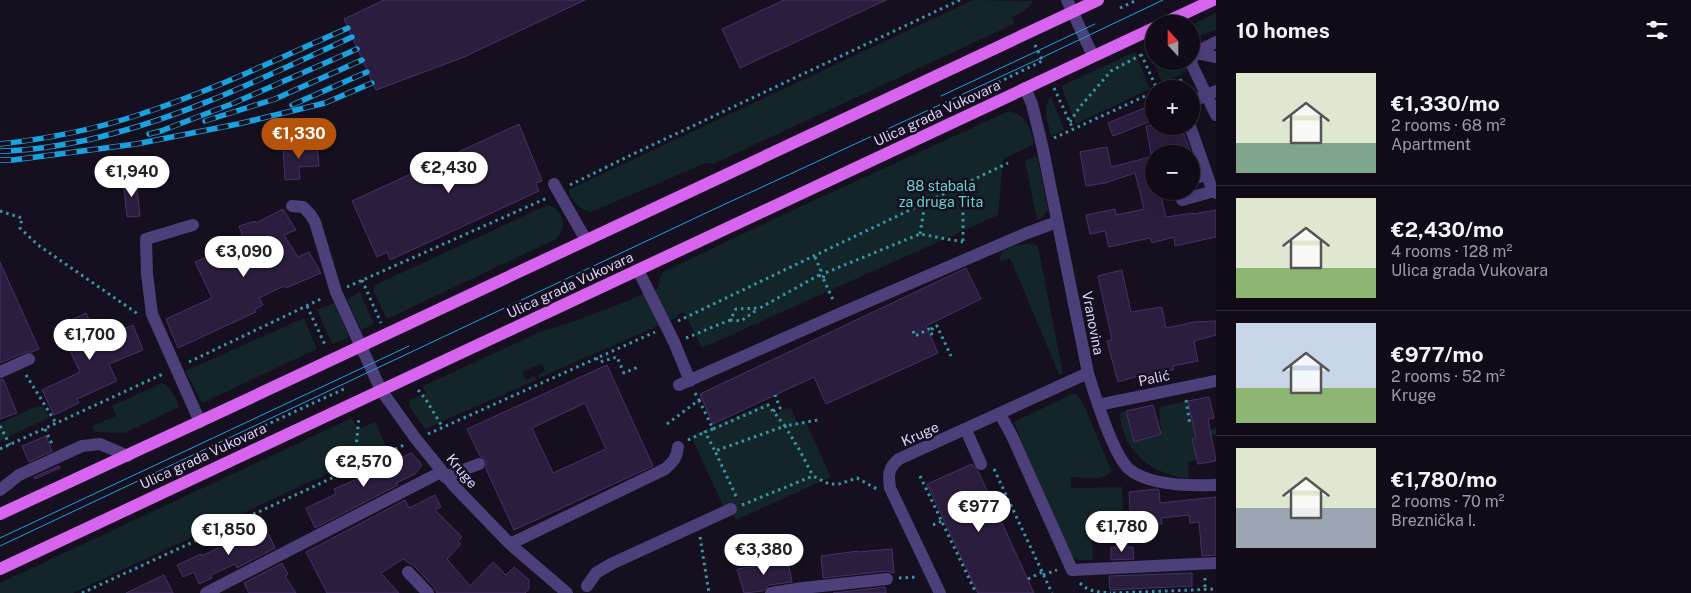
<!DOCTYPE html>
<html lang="en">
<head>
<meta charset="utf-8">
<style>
	:root { --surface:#100b17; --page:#1e1924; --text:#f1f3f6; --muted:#9c9ba1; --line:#302b36; --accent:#b45309 }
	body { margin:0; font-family:"Public Sans",sans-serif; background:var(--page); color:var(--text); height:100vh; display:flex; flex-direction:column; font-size:19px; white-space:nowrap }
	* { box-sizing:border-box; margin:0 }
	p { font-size:16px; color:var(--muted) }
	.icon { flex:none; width:28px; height:28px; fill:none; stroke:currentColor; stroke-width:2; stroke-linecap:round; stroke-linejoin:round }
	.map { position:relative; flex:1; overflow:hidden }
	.drawer { display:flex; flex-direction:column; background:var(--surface); width:475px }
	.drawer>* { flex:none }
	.needle { width:32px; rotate:339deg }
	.controls { position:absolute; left:1145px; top:15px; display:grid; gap:10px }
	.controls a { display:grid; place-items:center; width:55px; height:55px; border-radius:50%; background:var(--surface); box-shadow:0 5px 20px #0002,0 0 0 1px var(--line); font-size:25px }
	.price { position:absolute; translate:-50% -42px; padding:0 11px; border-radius:18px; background:#fff; color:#222; font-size:16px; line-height:32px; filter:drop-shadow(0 1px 2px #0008) }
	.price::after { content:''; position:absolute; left:50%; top:30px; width:15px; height:11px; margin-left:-8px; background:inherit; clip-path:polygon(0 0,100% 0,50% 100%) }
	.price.selected { background:var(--accent); color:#fff }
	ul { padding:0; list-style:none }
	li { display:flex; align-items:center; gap:15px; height:125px; padding:0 20px }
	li+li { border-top:1px solid var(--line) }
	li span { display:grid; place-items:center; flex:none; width:140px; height:100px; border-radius:0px; color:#555 }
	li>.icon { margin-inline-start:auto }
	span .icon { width:60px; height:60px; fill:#fffc; stroke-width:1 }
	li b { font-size:21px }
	h2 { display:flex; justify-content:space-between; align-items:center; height:60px; padding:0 20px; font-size:21px }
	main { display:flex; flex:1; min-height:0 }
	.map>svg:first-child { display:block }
</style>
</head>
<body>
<main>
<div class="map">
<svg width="1216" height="593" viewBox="0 0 1216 593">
	<rect width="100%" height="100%" fill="#150f1f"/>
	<path fill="#132528" d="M 973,0 L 1033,1 C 1029,10 1021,13 1012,17 L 1014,24 L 713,164 L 706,163 L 591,212 C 578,209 572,202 568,190 Z
		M 1216,13 L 1216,30 L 1206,34 L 1191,38 L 1191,25 Z
		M 1147,48 L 1154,48 L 1154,61 L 1181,61 L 1186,69 L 1186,72 L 1162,83 Z
		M 1135,52 L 1150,89 L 1076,124 L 1061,86 Z
		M 1051,96 L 1064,130 L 1051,136 C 1048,123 1042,107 1051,96 Z
		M 1009,111 C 1027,116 1030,127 1034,144 L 1003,159 L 998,215 L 702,348 L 684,312 L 677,315 L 678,317 L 539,378 L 538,375 L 545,371 L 542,364 L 522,372 L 526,380 L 534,376 L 536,380 L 425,429 L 409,406 L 410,400 L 426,393 L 423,386 L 542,331 C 582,320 620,304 658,288 L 661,274 L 665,271 L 793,210 Z
		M 1035,156 L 1038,160 L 1048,209 L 1043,217 L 1037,220 L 1025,161 Z
		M 550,205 C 564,213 568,227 556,239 L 387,319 L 373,290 L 375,285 L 541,208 Z
		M 1030,244 L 1038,246 L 1063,374 L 1059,374 L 1010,258 L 999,262 L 1002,251 L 1017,245 Z
		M 360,292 L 374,324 L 361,330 L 347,299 Z
		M 334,303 L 349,337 L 332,344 L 317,310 Z
		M 304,318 L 317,349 L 202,403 L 185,371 Z
		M 162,383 C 172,388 176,397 179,407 L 125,433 L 94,432 L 92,426 L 116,416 L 112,406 Z
		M 1072,394 L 1076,394 L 1083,403 L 1112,472 C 1100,482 1085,478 1071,477 L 1071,487 L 1076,488 L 1122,487 L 1125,538 L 1092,539 L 1093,560 C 1077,560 1075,562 1065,548 L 1014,422 Z
		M 1188,401 L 1193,422 L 1200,432 L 1216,428 L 1216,435 L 1192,439 L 1197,460 L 1188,462 L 1189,479 C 1153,475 1121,451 1120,413 L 1126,411 L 1135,441 L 1161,434 L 1159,407 Z
		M 769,402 L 773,414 L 787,408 L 788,410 L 791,408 L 797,423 L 805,420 L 831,477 L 736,520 L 729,506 L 724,508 L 691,436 Z
		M 37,406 L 43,407 L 50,417 L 0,441 L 0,423 Z
		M 352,418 L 358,429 L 375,422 L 386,446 L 73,593 L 0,593 L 0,583 Z"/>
	<path fill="#2a1d3e" stroke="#473167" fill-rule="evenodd" d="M 384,0 L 585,0 L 464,57 L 376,90 L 344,19 Z
		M 784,0 L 886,0 L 740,68 L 722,29 Z
		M 1154,104 L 1154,120 L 1113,136 L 1108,123 Z
		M 519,124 L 542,181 L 536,183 L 539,191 L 390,260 L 387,252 L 377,257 L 352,201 Z
		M 1146,126 L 1178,126 L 1181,135 L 1184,134 L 1191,154 L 1151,154 Z
		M 317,145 L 319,166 L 299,167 L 300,179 L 285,180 L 283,147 Z
		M 1107,147 L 1111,167 L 1154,156 L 1154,194 L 1160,193 L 1166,217 L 1193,213 L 1193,214 L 1216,210 L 1216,237 L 1175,246 L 1174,237 L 1152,243 L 1150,238 L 1109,247 L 1105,231 L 1090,234 L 1086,215 L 1115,209 L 1116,215 L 1144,209 L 1135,173 L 1105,183 L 1086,186 L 1080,152 Z
		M 136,179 L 140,216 L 127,217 L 123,180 Z
		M 283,209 L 296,230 L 284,235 L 298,257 L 309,252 L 321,273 L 286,288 L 284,286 L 259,298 L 263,305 L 254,310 L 256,312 L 178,348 L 166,319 L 212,298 L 195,262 L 244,240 L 239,226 L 255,221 L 256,223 Z
		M 0,262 L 39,349 L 32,352 L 26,352 L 0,363 Z
		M 966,268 L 981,299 L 926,326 L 938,353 L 826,404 L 814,377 L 713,424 L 700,394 Z
		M 1122,270 L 1131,312 L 1162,307 L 1166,328 L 1194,322 L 1216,321 L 1216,335 L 1194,341 L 1198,361 L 1173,366 L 1173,370 L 1138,376 L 1118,382 L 1107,341 L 1112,340 L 1098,276 Z
		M 86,313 L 98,339 L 133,325 L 143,350 L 109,364 L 117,381 L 77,399 L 79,403 L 54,415 L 42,390 L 80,372 L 58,326 Z
		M 607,365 L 653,466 L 514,530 L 486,469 L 486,461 L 480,456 L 467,429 ZM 585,403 L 606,449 L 553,473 L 532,428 Z
		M 3,379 L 17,413 L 0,419 L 0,380 Z
		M 1209,397 L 1214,418 L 1208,419 L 1216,461 L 1198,464 L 1192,439 L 1196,438 L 1188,401 Z
		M 1153,405 L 1161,434 L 1134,442 L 1126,411 Z
		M 46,436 L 52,451 L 29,462 L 22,446 Z
		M 412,453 L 422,465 L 415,474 L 396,483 L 398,485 L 315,528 L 306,508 L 336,494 L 334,489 L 357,479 L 354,473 L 395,455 L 397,459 Z
		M 972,464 L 978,471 L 1034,593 L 978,593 L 927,484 Z
		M 59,466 L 60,468 L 35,479 L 34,477 Z
		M 1156,489 L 1159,490 L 1160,503 L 1216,497 L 1216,555 L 1202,556 L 1199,522 L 1190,523 L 1189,515 L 1161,518 L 1162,524 L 1131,526 L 1129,492 Z
		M 435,495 L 441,507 L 435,510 L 462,537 L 458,541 L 461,544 L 447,559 L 470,586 L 493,562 L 506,575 L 514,567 L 529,580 L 529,589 L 525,593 L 437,593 L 434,587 L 414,566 L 403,559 L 381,573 L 399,593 L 327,593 L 306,552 L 405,500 L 409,508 Z
		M 265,526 L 275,548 L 237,568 L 235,564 L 211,575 L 212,578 L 199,584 L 194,572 L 183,577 L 177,565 L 201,554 L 201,556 Z
		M 1111,547 L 1133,547 L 1134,559 L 1111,560 Z
		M 892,549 L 894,573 L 886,571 L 823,578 L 821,556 L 858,551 L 858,552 Z
		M 788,561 L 792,582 L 769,585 L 763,591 L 744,593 L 737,569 Z
		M 282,563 L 288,574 L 285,576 L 296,593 L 249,593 L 244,583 Z
		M 1192,573 L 1192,586 L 1110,590 L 1109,576 Z
		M 164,575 L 173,593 L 126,593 Z
		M 885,587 L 886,593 L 833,593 Z"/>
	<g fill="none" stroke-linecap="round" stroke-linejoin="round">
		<path stroke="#3a96a6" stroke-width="3" stroke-dasharray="2.5 4" stroke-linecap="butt" d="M 1120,8 L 1137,0
			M 1035,45 L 1043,62
			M 1141,54 L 1157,89
			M 1054,88 L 1073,129
			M 1162,89 L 1184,79
			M 975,94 L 1042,61
			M 1070,122 L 1079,108 L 1111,71 L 1141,55
			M 1054,138 L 1154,92
			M 570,185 L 629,156 L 960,0
			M 0,211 L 22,218 L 20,228 L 38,245 L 138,314
			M 920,234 L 925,203
			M 963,241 L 963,184
			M 815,257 L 821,271 L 819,275 L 823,278 L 834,302
			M 823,278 L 825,273 L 920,234 L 963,242
			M 362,280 L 381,323
			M 347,287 L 547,198
			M 307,306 L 326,347
			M 730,320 L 741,321 L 758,309
			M 678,321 L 1008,163
			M 913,331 L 915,336 L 929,329 L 931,334 L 934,333 L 932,328 L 937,326 L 951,356
			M 686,338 L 730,320 L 736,309 L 760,308 L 819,275
			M 596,358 L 600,362 L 617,357 L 624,373 L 640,366
			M 189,362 L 323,298
			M 26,375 L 56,423
			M 418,390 L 425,398 L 443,428
			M 699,400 L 713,429 L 768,405 L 785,426 L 818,420
			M 1186,400 L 1190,425
			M 773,411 L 780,408 L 775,395
			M 667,424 L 699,400 L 695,393
			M 0,426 L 10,445
			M 45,429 L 53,446
			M 713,429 L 705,432 L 715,451
			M 253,431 L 346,388
			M 428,434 L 655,332
			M 688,440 L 705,432
			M 0,449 L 165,373
			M 354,468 L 359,417
			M 994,469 L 1052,593
			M 920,476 L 976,593
			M 736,496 L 715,451 L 785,426 L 800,451 L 813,476
			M 742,505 L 813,476 L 829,484 L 839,484 L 857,478 L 877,489
			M 933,525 L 942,521
			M 700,537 L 709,593
			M 1043,575 L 1057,570
			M 899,578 L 918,577
			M 1205,578 L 1205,589
			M 1028,579 L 1042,572
			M 1080,583 C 1088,592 1100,592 1111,593
			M 82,593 L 404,445
			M 1113,593 L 1216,589"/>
		<path stroke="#4d3f79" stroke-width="12" d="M 1067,0 L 1093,56
			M 1191,52 L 1216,57
			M 1194,53 L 1191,63 L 1216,115
			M 1194,53 L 1216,42
			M 1025,88 L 1032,104 L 1042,145 L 1088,373 C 1095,396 1113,455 1129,469 C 1149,486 1191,486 1216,485
			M 1191,102 L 1216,91
			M 1190,126 L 1212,189 L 1216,193
			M 1191,179 L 1207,175
			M 554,184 L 586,240
			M 1182,200 L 1214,191
			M 292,206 L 303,207 L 310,214 L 315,222 L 336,292 L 381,390 L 416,439 L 454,486 L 510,544 L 567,593
			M 193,225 L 146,239 L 147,274 L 152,314 L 200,422
			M 638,270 L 674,342 L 690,381
			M 0,372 L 29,359
			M 679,385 L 839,314 L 1027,233 L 1057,222
			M 1098,405 L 1216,381
			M 1000,414 L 1012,436 L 1072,570 L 1216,563
			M 966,430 L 981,464
			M 445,477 L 479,464
			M 0,490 L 19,475 L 82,446 L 100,444 L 128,456
			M 510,544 L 665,469 C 673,462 677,458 678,447
			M 408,572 L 428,593
			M 587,586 L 596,573 L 611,564 L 731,509
			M 206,593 L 441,472
			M 771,593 L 803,588 L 887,579
			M 940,593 L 890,488 C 888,475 888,468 899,459 L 1088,373"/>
		<path stroke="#d764ef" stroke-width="12" d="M 1162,24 L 1213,0
			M 0,514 C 367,345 732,172 1098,0
			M 0,569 C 384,388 770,209 1154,28"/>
		<path stroke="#18a3e0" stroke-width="1" d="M 941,96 L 1095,24
			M 0,538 L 409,346
			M 0,546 L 708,212 L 1041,58 L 1163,0"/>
		<g stroke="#18a3e0" stroke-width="5.5">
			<path id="rail" d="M 292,105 L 367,72
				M 205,121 L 275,99 L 362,60
				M 149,134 L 161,131 L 234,103 L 357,49
				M 0,144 C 47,139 96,129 141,114 C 212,91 279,58 348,28
				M 0,151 C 29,151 58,146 87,140 C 181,119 265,77 352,37
				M 0,160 L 13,160 L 136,144 L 238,124 L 325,103 L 372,83"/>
		</g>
		<use href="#rail" stroke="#150f1f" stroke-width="4" stroke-dasharray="11" stroke-linecap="butt"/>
	</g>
	<g text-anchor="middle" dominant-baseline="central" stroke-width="5" stroke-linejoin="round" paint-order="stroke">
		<g font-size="14" fill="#dfd2fa" stroke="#150f1f">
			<text transform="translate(937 113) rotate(-25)">Ulica grada Vukovara</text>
			<text transform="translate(570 285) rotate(-25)">Ulica grada Vukovara</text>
			<text transform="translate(1093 323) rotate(79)">Vranovina</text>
			<text transform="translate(1154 378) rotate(-12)">Palić</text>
			<text transform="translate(920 434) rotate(-24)">Kruge</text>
			<text transform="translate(203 456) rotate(-25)">Ulica grada Vukovara</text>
			<text transform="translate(462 471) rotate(50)">Kruge</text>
		</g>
		<g font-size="14" fill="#66d2cd" stroke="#150f1f">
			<text x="941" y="186">88 stabala<tspan x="941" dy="16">za druga Tita</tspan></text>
		</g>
	</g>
</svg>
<div class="controls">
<a><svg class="needle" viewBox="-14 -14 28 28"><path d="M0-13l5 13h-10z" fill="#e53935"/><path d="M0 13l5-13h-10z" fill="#9c9ba1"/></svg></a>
<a>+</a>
<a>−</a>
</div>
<b class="price selected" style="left:299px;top:160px">€1,330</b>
<b class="price" style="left:449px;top:194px">€2,430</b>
<b class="price" style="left:132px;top:198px">€1,940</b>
<b class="price" style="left:244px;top:278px">€3,090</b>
<b class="price" style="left:90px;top:361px">€1,700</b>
<b class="price" style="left:364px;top:488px">€2,570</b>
<b class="price" style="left:979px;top:533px">€977</b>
<b class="price" style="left:1122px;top:553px">€1,780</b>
<b class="price" style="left:229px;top:556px">€1,850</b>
<b class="price" style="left:764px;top:576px">€3,380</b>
</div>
<section class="drawer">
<h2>10 homes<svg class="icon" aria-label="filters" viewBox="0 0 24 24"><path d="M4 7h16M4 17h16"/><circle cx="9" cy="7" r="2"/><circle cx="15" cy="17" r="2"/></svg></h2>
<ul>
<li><span style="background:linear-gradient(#dfe7d0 70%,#7fa58c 0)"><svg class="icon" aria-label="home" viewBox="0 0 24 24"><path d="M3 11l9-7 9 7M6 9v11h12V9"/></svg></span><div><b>€1,330/mo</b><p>2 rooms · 68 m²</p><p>Apartment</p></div></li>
<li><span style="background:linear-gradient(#dfe7d0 70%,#8fb573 0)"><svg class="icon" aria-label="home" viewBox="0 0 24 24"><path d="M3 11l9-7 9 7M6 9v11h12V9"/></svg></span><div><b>€2,430/mo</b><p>4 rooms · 128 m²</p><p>Ulica grada Vukovara</p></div></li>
<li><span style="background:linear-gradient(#c9d6e8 65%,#8fb573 0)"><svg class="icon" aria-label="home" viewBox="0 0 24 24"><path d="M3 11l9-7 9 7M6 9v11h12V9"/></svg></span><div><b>€977/mo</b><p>2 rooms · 52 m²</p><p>Kruge</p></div></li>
<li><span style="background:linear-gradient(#dfe7d0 60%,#9aa5b1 0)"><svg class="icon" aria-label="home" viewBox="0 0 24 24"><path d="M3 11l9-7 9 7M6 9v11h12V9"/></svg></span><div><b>€1,780/mo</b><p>2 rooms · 70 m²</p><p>Breznička I.</p></div></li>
</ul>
</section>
</main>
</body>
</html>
